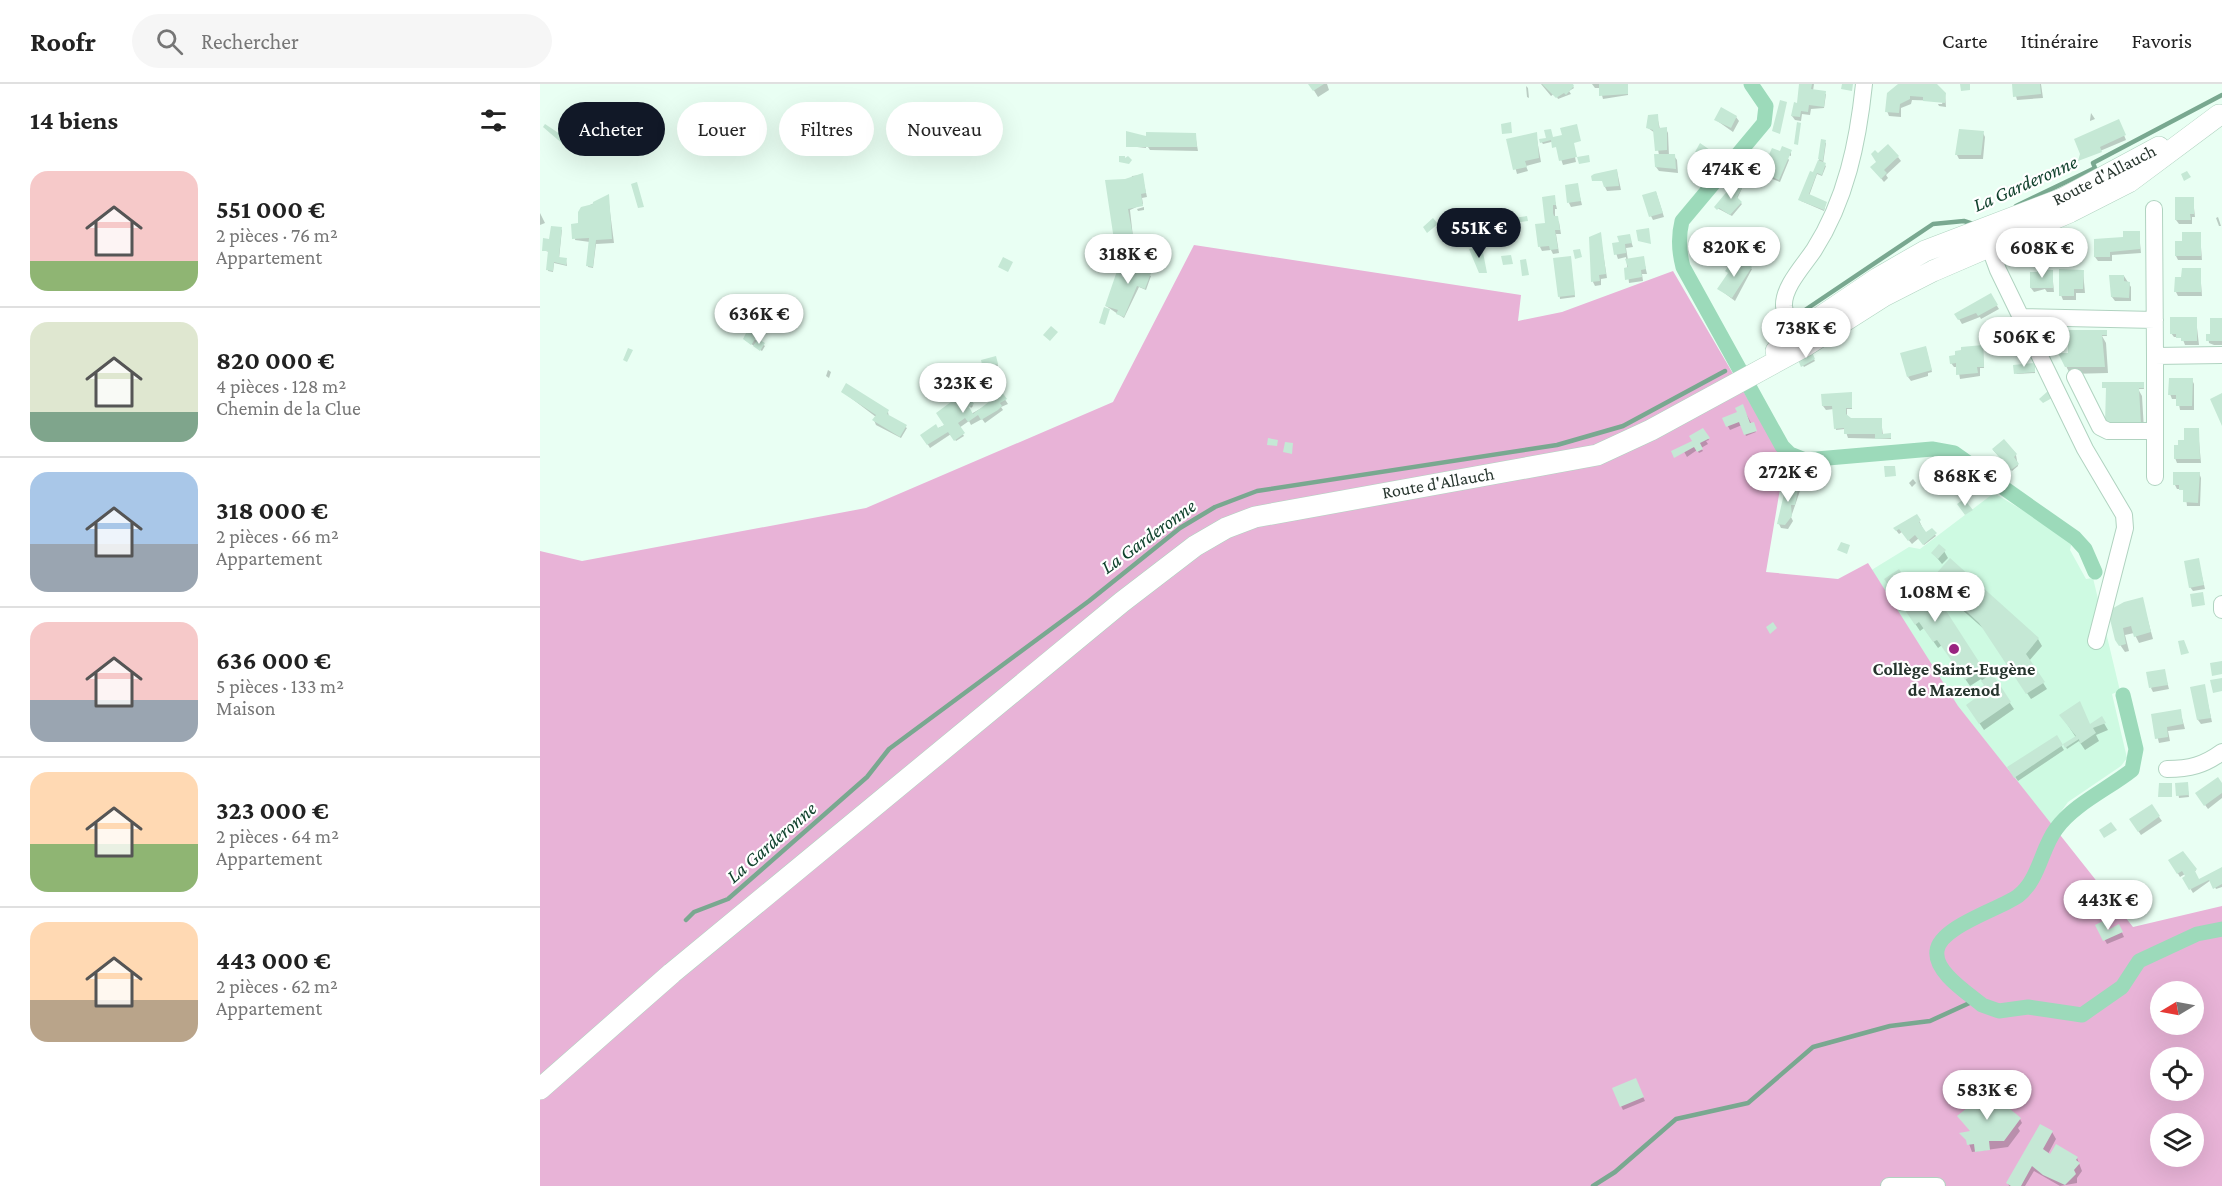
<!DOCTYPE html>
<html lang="fr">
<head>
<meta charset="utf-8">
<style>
	:root { --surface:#fff; --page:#f6f6f6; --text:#222; --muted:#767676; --line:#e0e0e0; --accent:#111827 }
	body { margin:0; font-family:"Crimson Pro",serif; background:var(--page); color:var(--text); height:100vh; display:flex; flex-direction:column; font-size:22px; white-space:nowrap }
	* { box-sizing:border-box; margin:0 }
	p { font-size:20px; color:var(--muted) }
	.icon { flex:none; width:33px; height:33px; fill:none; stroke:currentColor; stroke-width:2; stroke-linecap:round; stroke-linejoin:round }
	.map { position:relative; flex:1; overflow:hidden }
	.sheet { display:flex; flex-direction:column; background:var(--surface); width:540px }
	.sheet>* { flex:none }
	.guide { position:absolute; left:18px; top:18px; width:570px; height:54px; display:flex; gap:12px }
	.needle { width:39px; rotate:260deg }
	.controls { position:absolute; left:1610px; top:897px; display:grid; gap:12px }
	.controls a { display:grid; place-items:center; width:54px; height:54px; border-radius:50%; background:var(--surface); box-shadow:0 6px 24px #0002; font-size:30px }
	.price { position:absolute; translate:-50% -51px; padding:0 14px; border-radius:21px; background:#fff; color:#222; font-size:20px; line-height:39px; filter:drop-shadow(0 2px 3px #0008) }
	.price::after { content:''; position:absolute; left:50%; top:36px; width:18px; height:14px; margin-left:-9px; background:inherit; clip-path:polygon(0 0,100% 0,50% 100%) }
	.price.selected { background:var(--accent); color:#fff }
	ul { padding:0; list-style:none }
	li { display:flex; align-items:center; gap:18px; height:150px; padding:0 30px }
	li+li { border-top:2px solid var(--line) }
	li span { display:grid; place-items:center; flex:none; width:168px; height:120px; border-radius:18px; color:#555 }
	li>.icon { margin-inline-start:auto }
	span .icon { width:72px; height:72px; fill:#fffc; stroke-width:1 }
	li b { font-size:26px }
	h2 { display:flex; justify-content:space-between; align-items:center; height:72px; padding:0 30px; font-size:26px }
	.tag { padding:0 21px; border-radius:27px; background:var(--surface); box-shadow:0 6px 24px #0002; font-size:21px; line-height:54px }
	.tag.selected { background:var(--accent); color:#fff }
	header { display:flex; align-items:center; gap:36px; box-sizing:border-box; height:84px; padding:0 30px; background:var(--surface); border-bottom:2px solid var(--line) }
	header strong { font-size:28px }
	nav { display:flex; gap:33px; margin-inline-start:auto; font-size:21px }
	.search { width:420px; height:54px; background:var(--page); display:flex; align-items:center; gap:15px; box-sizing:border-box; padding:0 21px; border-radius:33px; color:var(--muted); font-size:22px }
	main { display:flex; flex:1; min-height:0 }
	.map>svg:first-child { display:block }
</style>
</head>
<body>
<header>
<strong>Roofr</strong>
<div class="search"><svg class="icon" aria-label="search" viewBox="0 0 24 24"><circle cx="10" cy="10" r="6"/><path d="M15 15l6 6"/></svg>Rechercher</div>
<nav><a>Carte</a><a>Itinéraire</a><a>Favoris</a></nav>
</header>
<main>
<section class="sheet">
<h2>14 biens<svg class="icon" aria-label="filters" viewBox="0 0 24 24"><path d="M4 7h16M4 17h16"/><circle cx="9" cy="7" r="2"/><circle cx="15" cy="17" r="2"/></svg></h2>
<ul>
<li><span style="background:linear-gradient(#f6c9c9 75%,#8fb573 0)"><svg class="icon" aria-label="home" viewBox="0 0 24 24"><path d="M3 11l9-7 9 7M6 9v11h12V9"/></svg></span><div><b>551 000 €</b><p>2 pièces · 76 m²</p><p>Appartement</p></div></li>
<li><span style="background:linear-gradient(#dfe7d0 75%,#7fa58c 0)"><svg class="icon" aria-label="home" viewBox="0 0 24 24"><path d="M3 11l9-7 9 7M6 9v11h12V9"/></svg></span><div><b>820 000 €</b><p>4 pièces · 128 m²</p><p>Chemin de la Clue</p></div></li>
<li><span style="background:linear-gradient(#a9c7e8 60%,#9aa5b1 0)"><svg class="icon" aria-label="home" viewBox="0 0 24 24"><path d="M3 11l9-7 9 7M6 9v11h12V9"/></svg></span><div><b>318 000 €</b><p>2 pièces · 66 m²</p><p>Appartement</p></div></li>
<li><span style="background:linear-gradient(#f6c9c9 65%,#9aa5b1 0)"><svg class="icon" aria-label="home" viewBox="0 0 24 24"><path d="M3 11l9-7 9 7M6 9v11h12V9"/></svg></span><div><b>636 000 €</b><p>5 pièces · 133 m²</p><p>Maison</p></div></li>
<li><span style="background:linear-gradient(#ffd9b3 60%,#8fb573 0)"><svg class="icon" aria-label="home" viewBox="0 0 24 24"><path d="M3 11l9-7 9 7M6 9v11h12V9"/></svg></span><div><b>323 000 €</b><p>2 pièces · 64 m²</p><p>Appartement</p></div></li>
<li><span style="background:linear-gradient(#ffd9b3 65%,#b9a48a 0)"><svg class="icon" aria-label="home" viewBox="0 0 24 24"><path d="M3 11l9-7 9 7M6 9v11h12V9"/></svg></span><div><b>443 000 €</b><p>2 pièces · 62 m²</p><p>Appartement</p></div></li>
</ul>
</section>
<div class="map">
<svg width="1682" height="1102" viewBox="0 0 1682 1102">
	<rect width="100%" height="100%" fill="#e9fff3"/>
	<path fill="#cefae2" d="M 1454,409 L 1532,456 L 1530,466 L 1546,495 L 1553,494 L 1580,607 L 1572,610 L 1587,674 L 1581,682 L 1528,718 L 1498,759 L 1312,498 L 1369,463 L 1380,465 Z"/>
	<path fill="#e8b3d7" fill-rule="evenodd" d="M 654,161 L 981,211 L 978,237 L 1022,228 L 1133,187 L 1237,365 L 1243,387 L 1226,488 L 1298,495 L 1328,479 L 1418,622 L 1593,843 L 1682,822 L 1682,1102 L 0,1102 L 0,467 L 42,477 L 326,424 L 573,318 ZM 1620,908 L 1653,908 L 1653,940 L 1620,940 ZM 1620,974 L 1653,974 L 1653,1006 L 1620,1006 ZM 1620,1040 L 1653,1040 L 1653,1072 L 1620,1072 Z"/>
	<path fill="#0003" d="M 770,0 L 787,0 L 789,6 L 778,13 Z
		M 1001,0 L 1031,0 L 1034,4 L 1029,7 L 1031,10 L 1018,15 L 1015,9 L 1011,12 Z
		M 1052,0 L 1088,0 L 1088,11 L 1063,15 L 1060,4 L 1055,4 Z
		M 1261,0 L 1274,0 L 1273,7 L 1286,10 L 1284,24 L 1271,25 L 1270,31 L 1262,30 L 1261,37 L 1255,36 L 1252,32 L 1258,20 Z
		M 1360,0 L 1376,0 L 1405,10 L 1406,23 L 1399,22 L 1398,20 L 1402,20 L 1403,17 L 1372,16 L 1371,20 L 1361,24 L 1361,33 L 1349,32 L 1347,27 Z
		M 1473,0 L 1501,0 L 1503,14 L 1477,16 Z
		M 986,2 L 988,4 L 989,14 L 987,13 Z
		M 1551,29 L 1555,35 L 1550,37 L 1550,36 Z
		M 1117,32 L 1120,45 L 1126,45 L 1128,49 L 1129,72 L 1134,72 L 1137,76 L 1138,89 L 1119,87 L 1116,83 L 1119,71 L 1115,49 L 1108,44 Z
		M 1196,33 L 1199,37 L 1193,48 L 1176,36 Z
		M 1579,39 L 1586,56 L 1560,67 L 1542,70 Z
		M 1011,48 L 1013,57 L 1031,54 L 1036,78 L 1023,81 L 1015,57 L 1003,60 L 1001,57 L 1008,55 Z
		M 1443,49 L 1445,53 L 1443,75 L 1419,75 L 1417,71 Z
		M 655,50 L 658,67 L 610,66 L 606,60 L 606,64 L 588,62 L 607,53 Z
		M 996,50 L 1001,78 L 986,82 L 988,87 L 977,90 L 968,56 Z
		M 1282,57 L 1286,59 L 1283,80 L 1286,82 L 1282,92 L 1277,90 L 1269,112 L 1286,119 L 1284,127 L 1261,117 L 1279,76 Z
		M 1251,67 L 1251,72 L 1245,70 L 1249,76 L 1240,98 L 1225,92 L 1223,88 L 1243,71 Z
		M 1358,73 L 1361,77 L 1346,91 L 1348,94 L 1344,98 L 1335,87 Z
		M 1077,87 L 1081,106 L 1067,107 L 1065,103 Z
		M 602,91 L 607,113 L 602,114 L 603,120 L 590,126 L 593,153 L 577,157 L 592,92 Z
		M 1207,92 L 1213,94 L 1213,98 L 1206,96 Z
		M 1204,100 L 1197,115 L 1202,120 L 1192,132 L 1177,124 Z
		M 1037,101 L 1042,121 L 1031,123 L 1029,119 Z
		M 1116,108 L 1124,133 L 1113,136 L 1111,132 Z
		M 68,112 L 74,159 L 56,160 L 53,184 L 48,183 L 50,158 L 35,156 L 37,141 L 50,121 Z
		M 1014,113 L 1017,125 L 1015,125 L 1015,134 L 1019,138 L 1021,150 L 1016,150 L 1019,169 L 1013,170 L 1011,166 L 1002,167 L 1000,163 Z
		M 1653,115 L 1655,133 L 1652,133 L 1652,140 L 1639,140 L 1636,136 Z
		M 604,123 L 604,126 L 598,127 L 597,125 Z
		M 0,129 L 5,139 L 0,141 Z
		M 1678,133 L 1681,142 L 1679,142 L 1676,134 Z
		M 22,145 L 19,175 L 26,176 L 27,182 L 14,179 L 13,188 L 8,187 L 9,168 L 3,166 Z
		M 1599,149 L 1601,169 L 1572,171 L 1572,177 L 1558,177 L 1555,173 L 1585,154 Z
		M 1060,150 L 1067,194 L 1061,195 L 1061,201 L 1055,202 L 1053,198 Z
		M 1660,150 L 1662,176 L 1638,176 L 1636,172 L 1643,159 Z
		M 1089,151 L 1093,163 L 1086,164 L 1088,176 L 1103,173 L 1107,190 L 1102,190 L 1103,197 L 1089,199 L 1086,173 L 1078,175 L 1073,160 L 1080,159 Z
		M 612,162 L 603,188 L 611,192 L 606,206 L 599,203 L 584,234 L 566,222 L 582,187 L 581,194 L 591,198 Z
		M 1191,171 L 1212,185 L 1195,217 L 1179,205 L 1199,187 L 1197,180 L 1189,175 Z
		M 1030,173 L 1035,213 L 1020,215 L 1014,175 Z
		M 1660,186 L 1662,212 L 1638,212 L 1636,208 Z
		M 1512,187 L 1514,208 L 1507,208 L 1505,205 L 1494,208 L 1491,204 Z
		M 1543,187 L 1545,209 L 1536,209 L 1536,216 L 1523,216 L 1521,211 Z
		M 1584,192 L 1591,203 L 1591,217 L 1575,217 L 1572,213 Z
		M 1450,211 L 1459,225 L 1441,235 L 1440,233 L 1422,240 L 1416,230 Z
		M 1656,235 L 1659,261 L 1645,261 L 1642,253 L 1634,253 L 1631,249 Z
		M 1682,235 L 1682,261 L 1674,261 L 1669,259 L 1668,252 L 1672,252 Z
		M 1526,247 L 1566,247 L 1567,252 L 1562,252 L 1566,259 L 1568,289 L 1530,290 L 1526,282 L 1530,271 L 1530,253 L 1527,253 Z
		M 214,255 L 225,262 L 222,267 L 205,256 Z
		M 1386,264 L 1392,288 L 1388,289 L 1388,292 L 1371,297 L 1368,293 Z
		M 1443,264 L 1444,284 L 1440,284 L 1440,292 L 1420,295 L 1418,283 L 1414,283 L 1411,279 L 1417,273 Z
		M 1271,270 L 1275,277 L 1264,283 L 1260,277 Z
		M 456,275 L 458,282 L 445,286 L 445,284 Z
		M 1495,282 L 1495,289 L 1475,290 Z
		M 288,286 L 291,288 L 289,294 L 286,292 Z
		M 1652,296 L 1654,300 L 1654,326 L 1640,326 L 1638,315 L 1632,315 L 1630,310 Z
		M 1603,300 L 1604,305 L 1598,305 L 1602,312 L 1604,346 L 1568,304 L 1564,303 Z
		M 456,302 L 468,320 L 461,323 L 463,326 L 445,339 L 442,335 L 431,341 L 429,337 L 419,344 L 424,352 L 416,357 L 411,350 L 390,364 L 382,351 L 405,341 L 424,306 L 433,322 L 431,324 L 423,311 L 431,330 L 452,318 Z
		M 303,308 L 348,328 L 349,333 L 367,344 L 361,354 L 336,341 L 334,336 L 336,333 Z
		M 1312,311 L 1312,325 L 1307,325 L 1307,333 L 1310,336 L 1341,336 L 1343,351 L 1351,352 L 1351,355 L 1308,354 L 1305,345 L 1296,346 L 1294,325 L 1286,326 L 1283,322 Z
		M 1202,322 L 1216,348 L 1206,352 L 1202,341 L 1190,346 L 1184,335 L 1199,328 Z
		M 1163,346 L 1169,356 L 1166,357 L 1168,360 L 1161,364 L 1163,367 L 1159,369 L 1157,366 L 1147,373 L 1142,364 L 1154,358 Z
		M 1658,346 L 1661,379 L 1637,379 L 1635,374 L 1639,363 Z
		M 1453,366 L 1476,371 L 1478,382 L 1472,387 Z
		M 1659,389 L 1661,394 L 1660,422 L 1647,422 L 1645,405 L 1637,405 L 1635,401 Z
		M 1373,395 L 1376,399 L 1372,403 L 1369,399 Z
		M 1258,400 L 1261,404 L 1251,433 L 1253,437 L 1248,445 L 1241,444 L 1239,440 Z
		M 1377,432 L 1386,451 L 1392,446 L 1396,452 L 1384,461 L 1379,454 L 1372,460 L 1362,448 L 1359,450 L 1355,445 Z
		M 1404,467 L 1408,474 L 1402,480 L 1393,469 Z
		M 1410,476 L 1498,555 L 1502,562 L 1489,577 L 1507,605 L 1491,615 L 1445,546 L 1419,523 L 1407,505 L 1400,499 L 1396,493 Z
		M 1658,476 L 1665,505 L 1653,507 L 1650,503 Z
		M 1350,502 L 1372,506 L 1447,593 L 1451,591 L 1474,625 L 1444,646 L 1432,628 L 1443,611 L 1445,602 L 1441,595 L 1430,602 L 1402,561 L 1398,564 L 1384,544 L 1380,547 Z
		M 1602,515 L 1613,555 L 1599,559 L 1594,549 L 1585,551 L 1589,567 L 1585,568 L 1576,555 L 1570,528 Z
		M 1624,587 L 1629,605 L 1613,608 L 1611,604 Z
		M 1664,602 L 1672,638 L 1661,640 L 1658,636 Z
		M 1640,627 L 1645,645 L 1628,647 L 1630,657 L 1619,659 L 1612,631 Z
		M 1521,631 L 1550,641 L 1561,634 L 1568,646 L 1556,651 L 1559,657 L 1545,666 L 1539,657 L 1527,665 L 1525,661 L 1537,655 Z
		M 1516,653 L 1524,666 L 1478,697 L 1469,684 Z
		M 1647,700 L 1649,713 L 1639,714 L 1637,701 Z
		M 1682,701 L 1682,714 L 1668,725 L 1660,714 Z
		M 1611,722 L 1622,737 L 1601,751 L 1591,736 Z
		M 1630,776 L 1656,786 L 1654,789 L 1659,797 L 1682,785 L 1682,803 L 1676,805 L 1671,796 L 1653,809 L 1644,794 L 1647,793 L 1645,790 L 1640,793 Z
		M 1557,842 L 1568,848 L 1579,842 L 1584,853 L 1567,860 Z
		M 1097,1000 L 1105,1017 L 1083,1026 L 1081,1022 Z
		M 1480,1035 L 1482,1039 L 1478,1044 L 1480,1047 L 1468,1063 L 1432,1068 L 1428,1057 Z
		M 1512,1048 L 1516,1055 L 1508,1070 L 1537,1074 L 1542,1087 L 1537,1094 L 1537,1099 L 1520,1102 L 1494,1087 L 1485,1102 L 1469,1102 L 1468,1099 Z"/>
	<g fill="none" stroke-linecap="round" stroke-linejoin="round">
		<path stroke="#79a890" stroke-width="4.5" d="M 1476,122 L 1555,84 L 1553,79 L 1682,11
			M 1265,226 L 1393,140 L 1424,137 L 1433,140
			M 146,836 L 154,828 L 188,815 L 327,693 L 349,665 L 549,517 L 640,444 L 675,423 L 717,407 L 1017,361 L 1083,342 L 1185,287
			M 1053,1102 L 1075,1088 L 1136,1035 L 1208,1019 L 1273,963 L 1350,942 L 1390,937 L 1436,916"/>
		<path stroke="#9cdaba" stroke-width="15" d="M 1211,0 L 1226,22 L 1224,39 L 1142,137 C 1138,153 1139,168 1143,183 L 1242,362 L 1250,370 L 1265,376 L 1392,365 L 1414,369 L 1535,454 L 1545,465 L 1555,488
			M 1583,611 L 1596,665 L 1592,686 C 1568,705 1534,720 1516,745 C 1501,765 1499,796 1478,812 C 1460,825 1399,843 1397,867 C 1394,888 1428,909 1442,921 L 1459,927 L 1488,923 L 1542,931 L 1582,903 L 1599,877 L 1657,850 L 1682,845"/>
	</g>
	<path fill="#c5e8d5" d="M 768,0 L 784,0 L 773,7 Z
		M 1002,0 L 1033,0 L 1034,2 L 1026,11 L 1024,9 L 1016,14 Z
		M 1059,0 L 1088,0 L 1088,10 L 1059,12 Z
		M 1259,0 L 1272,0 L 1271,5 L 1286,7 L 1284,23 L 1269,21 L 1268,28 L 1261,27 L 1260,33 L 1251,32 L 1254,18 L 1257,19 Z
		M 1302,0 L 1313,0 L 1312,7 L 1301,5 Z
		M 1358,0 L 1397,0 L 1406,9 L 1405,19 L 1383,17 L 1383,13 L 1370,12 L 1370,15 L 1360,20 L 1359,29 L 1345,28 L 1347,9 Z
		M 1420,0 L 1430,0 L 1430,6 L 1421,7 Z
		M 1472,0 L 1500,0 L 1501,10 L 1473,13 Z
		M 1240,16 L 1247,18 L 1240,50 L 1232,47 Z
		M 1181,23 L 1197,32 L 1191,44 L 1174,36 Z
		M 1118,30 L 1119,44 L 1127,43 L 1127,66 L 1115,67 L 1113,46 L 1106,44 L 1108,31 Z
		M 1579,35 L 1586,51 L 1560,63 L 1562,68 L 1538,77 L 1540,70 L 1534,55 Z
		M 971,38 L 972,49 L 962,50 L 961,40 Z
		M 1257,38 L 1261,39 L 1258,61 L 1254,60 Z
		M 5,40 L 23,52 L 27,57 L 24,61 L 3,43 Z
		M 1037,40 L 1041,57 L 1034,59 L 1037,73 L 1019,77 L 1016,63 L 1012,64 L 1011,56 L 1000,59 L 999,55 L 1006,54 L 1004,46 L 1011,45 L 1013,53 L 1022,51 L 1020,44 Z
		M 1419,45 L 1444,47 L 1441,71 L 1415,71 Z
		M 586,47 L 606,52 L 606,48 L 656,49 L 657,63 L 586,63 Z
		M 997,48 L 999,74 L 985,77 L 987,83 L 973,86 L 966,55 Z
		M 1281,55 L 1286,56 L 1283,77 L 1278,75 Z
		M 1160,59 L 1170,66 L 1167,71 L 1155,68 Z
		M 1348,60 L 1359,72 L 1344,86 L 1347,89 L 1341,95 L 1330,83 L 1336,78 L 1331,70 L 1335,66 L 1338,69 Z
		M 1242,62 L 1252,66 L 1239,96 L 1221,88 L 1232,64 L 1240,67 Z
		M 1114,70 L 1135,70 L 1136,85 L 1115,83 Z
		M 1049,71 L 1050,78 L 1039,80 L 1037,73 Z
		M 579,72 L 585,72 L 585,74 L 588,72 L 592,76 L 589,80 L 579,78 Z
		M 1278,76 L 1286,79 L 1282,91 L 1277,89 L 1269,110 L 1287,118 L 1284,126 L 1258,116 L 1270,87 L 1273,88 Z
		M 1077,85 L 1079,102 L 1064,103 L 1062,97 L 1052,97 L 1051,92 L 1054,90 Z
		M 1647,87 L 1651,93 L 1644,97 L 1641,90 Z
		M 603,89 L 606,109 L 601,110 L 603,122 L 588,125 L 593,152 L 574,156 L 565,96 L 585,95 Z
		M 1202,96 L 1205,99 L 1197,113 L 1202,118 L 1190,131 L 1179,124 L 1177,126 L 1174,123 L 1189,105 L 1192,108 Z
		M 97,98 L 104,123 L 98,124 L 91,100 Z
		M 1038,99 L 1041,117 L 1027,119 L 1025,101 Z
		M 1116,107 L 1123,129 L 1109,133 L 1102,111 Z
		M 69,110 L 72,155 L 56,156 L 53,183 L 46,182 L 49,154 L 32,155 L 31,140 L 38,139 L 38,128 L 41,123 L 53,120 L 53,118 Z
		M 1015,111 L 1016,121 L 1013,121 L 1013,129 L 1014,132 L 1018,132 L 1020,146 L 1015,146 L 1018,165 L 1010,166 L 1009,162 L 998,163 L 995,140 L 1005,139 L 1002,113 Z
		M 1635,113 L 1654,113 L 1654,130 L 1650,130 L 1651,136 L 1635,136 Z
		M 987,132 L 988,137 L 974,139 L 973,134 Z
		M 893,134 L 898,140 L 887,149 L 883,143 Z
		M 11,142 L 22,143 L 19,173 L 27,174 L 26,181 L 14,178 L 13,187 L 6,186 L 8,167 L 2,167 L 3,154 L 9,155 Z
		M 1109,144 L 1111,160 L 1098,157 L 1096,146 Z
		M 1583,147 L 1600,147 L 1600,165 L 1570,168 L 1570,173 L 1554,173 L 1554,155 L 1583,153 Z
		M 1061,148 L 1066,190 L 1059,191 L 1060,197 L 1051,198 L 1049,153 Z
		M 1642,148 L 1661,148 L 1661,172 L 1635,172 L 1635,157 L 1642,157 Z
		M 1090,150 L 1092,159 L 1085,160 L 1086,169 L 1074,171 L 1072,159 L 1079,158 L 1077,152 Z
		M 969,152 L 970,158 L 960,160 L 959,154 Z
		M 607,157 L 613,161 L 602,186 L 611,189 L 605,205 L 597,202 L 584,233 L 576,230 L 578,226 L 565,222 L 578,184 L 583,186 L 581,192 L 590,196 L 595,183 L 598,184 Z
		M 942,163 L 947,189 L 939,189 L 929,165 Z
		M 1040,165 L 1042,173 L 1035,175 L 1033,166 Z
		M 971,171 L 973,180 L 963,181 L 961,172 Z
		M 1031,172 L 1035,211 L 1018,213 L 1013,174 Z
		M 1104,172 L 1106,185 L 1101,186 L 1102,193 L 1085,196 L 1084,184 L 1088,183 L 1085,175 Z
		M 463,173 L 473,178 L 468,188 L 458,183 Z
		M 1199,174 L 1212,183 L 1192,214 L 1177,205 L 1188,189 L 1185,187 L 1190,180 L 1194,182 Z
		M 986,175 L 989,191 L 982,192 L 980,176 Z
		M 1642,184 L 1661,184 L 1661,208 L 1634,208 L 1635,193 L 1641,193 Z
		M 1497,185 L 1513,186 L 1513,204 L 1490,204 L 1490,188 L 1497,188 Z
		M 1519,185 L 1544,186 L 1543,205 L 1534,205 L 1534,212 L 1519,212 Z
		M 1569,191 L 1584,191 L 1584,197 L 1590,198 L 1589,214 L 1571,213 Z
		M 1451,209 L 1458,221 L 1438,232 L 1436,229 L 1418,236 L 1414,230 Z
		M 564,223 L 570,225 L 565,241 L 559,239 Z
		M 1630,233 L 1657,233 L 1657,257 L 1641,257 L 1641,254 L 1636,254 L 1636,250 L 1630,250 Z
		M 1670,234 L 1682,234 L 1682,257 L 1666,257 L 1666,250 L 1670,250 Z
		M 511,242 L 518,248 L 510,257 L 503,251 Z
		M 1501,242 L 1513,242 L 1513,252 L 1501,252 Z
		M 208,245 L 216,254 L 211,261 L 203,255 Z
		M 1525,246 L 1567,246 L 1567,251 L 1562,251 L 1565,283 L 1525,283 L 1518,269 L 1528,269 L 1528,251 L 1525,251 Z
		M 218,255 L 225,259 L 220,267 L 213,262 Z
		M 1443,261 L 1444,283 L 1437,283 L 1438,289 L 1416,291 L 1416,279 L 1410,280 L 1409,272 L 1415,271 L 1415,267 L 1421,266 L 1421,263 Z
		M 1386,262 L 1392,286 L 1367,293 L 1360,269 Z
		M 88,264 L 93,266 L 87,278 L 83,276 Z
		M 1272,268 L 1275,275 L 1261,283 L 1258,276 Z
		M 456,272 L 458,280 L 443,285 L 441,276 Z
		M 1495,279 L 1495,288 L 1474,290 L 1473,281 Z
		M 1629,294 L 1653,294 L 1652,322 L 1636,322 L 1636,311 L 1628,311 Z
		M 1562,298 L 1604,298 L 1604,304 L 1599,304 L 1601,340 L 1565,340 L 1566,304 L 1562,304 Z
		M 306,299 L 349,326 L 347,330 L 367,341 L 360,353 L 332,336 L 336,331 L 301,308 Z
		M 456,300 L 467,315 L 460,319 L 462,322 L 458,326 L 441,336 L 438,331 L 428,338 L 425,334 L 418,339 L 425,349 L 414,357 L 408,348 L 387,361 L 380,351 L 396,340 L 398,344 L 404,341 L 396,329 L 415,315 L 413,311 L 424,304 L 434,320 L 429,323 L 433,330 L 450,317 L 444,307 Z
		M 1508,307 L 1512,314 L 1503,319 L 1499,315 Z
		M 1312,308 L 1312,324 L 1306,324 L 1306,330 L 1311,334 L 1342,334 L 1342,350 L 1351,349 L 1351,354 L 1335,355 L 1335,350 L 1304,350 L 1304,344 L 1294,345 L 1292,322 L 1282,322 L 1281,310 Z
		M 1682,309 L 1682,342 L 1670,315 Z
		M 1203,320 L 1210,339 L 1214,338 L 1217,347 L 1204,351 L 1199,338 L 1186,343 L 1182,334 L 1197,328 L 1195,324 Z
		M 1163,344 L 1170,354 L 1160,359 L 1163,365 L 1157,368 L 1154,363 L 1134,374 L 1131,367 L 1152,357 L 1149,352 Z
		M 1644,344 L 1659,344 L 1660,375 L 1634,375 L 1634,361 L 1638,361 L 1638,356 L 1644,356 Z
		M 728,354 L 738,356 L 737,362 L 727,361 Z
		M 1464,355 L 1477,370 L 1474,373 L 1479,380 L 1471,386 L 1452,365 Z
		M 745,358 L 753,359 L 752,370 L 743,368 Z
		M 1344,382 L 1355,382 L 1356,392 L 1345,393 Z
		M 1633,388 L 1660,388 L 1658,419 L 1643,418 L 1643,406 L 1639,406 L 1639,401 L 1633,401 Z
		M 1247,397 L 1259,399 L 1255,421 L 1251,421 L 1252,432 L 1245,441 L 1237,440 Z
		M 1424,415 L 1433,426 L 1425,431 L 1417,420 Z
		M 1377,430 L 1381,436 L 1379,438 L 1386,448 L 1392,444 L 1397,449 L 1383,461 L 1375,451 L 1368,457 L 1359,445 L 1356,447 L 1353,444 Z
		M 1301,458 L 1310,461 L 1307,470 L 1297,466 Z
		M 1399,460 L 1406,466 L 1398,475 L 1391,469 Z
		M 1410,474 L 1499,554 L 1486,570 L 1505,598 L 1486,610 L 1439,539 L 1414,516 L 1416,514 L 1405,503 L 1406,502 L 1394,492 Z
		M 1659,474 L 1664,501 L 1649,504 L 1644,477 Z
		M 1359,485 L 1372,504 L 1378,500 L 1403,522 L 1443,584 L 1425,596 L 1397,556 L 1393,558 L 1379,538 L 1375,541 L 1344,495 Z
		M 1663,508 L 1665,521 L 1652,523 L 1650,510 Z
		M 1603,513 L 1611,548 L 1594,553 L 1591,542 L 1583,544 L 1586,560 L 1579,562 L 1575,556 L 1568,527 L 1584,518 Z
		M 1233,538 L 1237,544 L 1230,550 L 1226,543 Z
		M 1644,556 L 1649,569 L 1641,571 L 1638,557 Z
		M 1682,577 L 1682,590 L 1672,592 L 1670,579 Z
		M 1625,585 L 1628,601 L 1609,604 L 1606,588 Z
		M 1452,589 L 1471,618 L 1439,640 L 1426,621 L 1441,610 L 1438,605 L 1444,601 L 1441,597 Z
		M 1682,594 L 1682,607 L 1673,609 L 1670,596 Z
		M 1665,600 L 1671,634 L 1657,636 L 1650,603 Z
		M 1540,617 L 1550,640 L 1562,632 L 1566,639 L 1553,644 L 1556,649 L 1540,660 L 1539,655 L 1525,664 L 1523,660 L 1536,652 L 1519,631 Z
		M 1641,625 L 1643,640 L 1627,643 L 1628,653 L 1615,655 L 1611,630 Z
		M 1517,651 L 1523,661 L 1474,694 L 1467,683 Z
		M 1678,693 L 1682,699 L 1682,709 L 1664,722 L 1655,709 Z
		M 1648,698 L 1649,711 L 1636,712 L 1635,699 Z
		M 1619,699 L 1632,699 L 1632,713 L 1618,713 Z
		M 1612,720 L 1620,732 L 1598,748 L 1589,735 Z
		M 1571,738 L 1577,746 L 1564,754 L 1559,746 Z
		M 1643,767 L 1657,785 L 1655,787 L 1659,795 L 1682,783 L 1682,800 L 1673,805 L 1669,796 L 1649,806 L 1642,794 L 1645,792 L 1642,787 L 1637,790 L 1628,776 Z
		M 1563,837 L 1568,846 L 1579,840 L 1583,848 L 1563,857 L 1555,841 Z
		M 1096,994 L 1104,1013 L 1080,1023 L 1072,1004 Z
		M 1443,1003 L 1481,1034 L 1464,1057 L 1449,1057 L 1450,1066 L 1435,1068 L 1434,1060 L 1427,1061 L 1426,1056 L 1419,1049 L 1430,1047 L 1417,1032 L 1427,1024 Z
		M 1500,1040 L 1513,1047 L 1503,1065 L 1510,1070 L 1516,1060 L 1538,1073 L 1536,1076 L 1540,1079 L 1534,1086 L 1536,1090 L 1525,1101 L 1503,1091 L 1492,1082 L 1481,1102 L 1471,1102 L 1466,1099 Z"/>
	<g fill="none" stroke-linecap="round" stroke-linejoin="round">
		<g stroke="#b0d3c0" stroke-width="18">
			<path id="minor" d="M 1614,125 L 1615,272 L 1682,271
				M 1445,151 L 1458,186 L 1545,365 L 1584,431 L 1585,444 L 1556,557
				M 1481,233 L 1615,236
				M 1265,257 C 1257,247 1245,235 1244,222 C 1243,203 1264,181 1274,166 C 1306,116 1318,58 1324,0
				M 1615,272 L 1615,393
				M 1535,293 L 1560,343 L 1568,347 L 1615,347
				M 1682,520 L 1682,526
				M 1627,685 C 1650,685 1664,681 1682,668
				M 1349,1102 L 1397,1102"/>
		</g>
		<g stroke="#b0d3c0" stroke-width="22">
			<path id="major" d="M 1236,267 L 1258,248 L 1338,194 L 1385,167 L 1524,114 L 1619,63
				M 0,1005 L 132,889 L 582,518 L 655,462 L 686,444 L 715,433 L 1057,371 L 1111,346 L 1267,261 L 1344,212 L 1393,187 L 1530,128 L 1589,98 L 1679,31"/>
		</g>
		<use href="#minor" stroke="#fff" stroke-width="16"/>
		<use href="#major" stroke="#fff" stroke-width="21"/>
	</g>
	<circle fill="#992480" stroke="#fff" stroke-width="2" cx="1414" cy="565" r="6"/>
	<g text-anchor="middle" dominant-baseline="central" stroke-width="4.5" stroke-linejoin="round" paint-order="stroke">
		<g font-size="18" fill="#27352e" stroke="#fff">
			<text transform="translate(1564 91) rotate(-27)">Route d'Allauch</text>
			<text transform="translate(898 399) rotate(-10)">Route d'Allauch</text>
		</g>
		<g font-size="18" font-weight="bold" fill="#27352e" stroke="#fff">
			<text x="1414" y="585">Collège Saint-Eugène<tspan x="1414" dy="21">de Mazenod</tspan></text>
		</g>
		<g font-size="20" font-style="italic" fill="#10422d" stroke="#fff">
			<text transform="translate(1485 99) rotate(-24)">La Garderonne</text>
			<text transform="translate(608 452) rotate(-36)">La Garderonne</text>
			<text transform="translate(231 758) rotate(-41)">La Garderonne</text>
		</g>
	</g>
</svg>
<div class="controls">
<a><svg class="needle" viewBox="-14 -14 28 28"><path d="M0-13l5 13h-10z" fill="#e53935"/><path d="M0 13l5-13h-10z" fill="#767676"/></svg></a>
<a><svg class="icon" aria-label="locate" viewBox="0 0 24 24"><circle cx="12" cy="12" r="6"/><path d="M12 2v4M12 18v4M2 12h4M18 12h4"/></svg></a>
<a><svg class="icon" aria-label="layers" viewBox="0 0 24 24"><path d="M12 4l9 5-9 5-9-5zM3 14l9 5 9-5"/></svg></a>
</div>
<b class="price" style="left:1191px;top:116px">474K €</b>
<b class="price selected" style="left:939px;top:175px">551K €</b>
<b class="price" style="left:1194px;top:194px">820K €</b>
<b class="price" style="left:1502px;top:195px">608K €</b>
<b class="price" style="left:588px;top:201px">318K €</b>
<b class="price" style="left:219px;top:261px">636K €</b>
<b class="price" style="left:1266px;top:275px">738K €</b>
<b class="price" style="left:1484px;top:284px">506K €</b>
<b class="price" style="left:423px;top:330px">323K €</b>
<b class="price" style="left:1248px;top:419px">272K €</b>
<b class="price" style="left:1425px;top:423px">868K €</b>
<b class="price" style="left:1395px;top:539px">1.08M €</b>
<b class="price" style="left:1568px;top:847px">443K €</b>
<b class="price" style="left:1447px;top:1037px">583K €</b>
<div class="guide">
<a class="tag selected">Acheter</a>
<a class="tag">Louer</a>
<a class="tag">Filtres</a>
<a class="tag">Nouveau</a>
</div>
</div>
</main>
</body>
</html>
